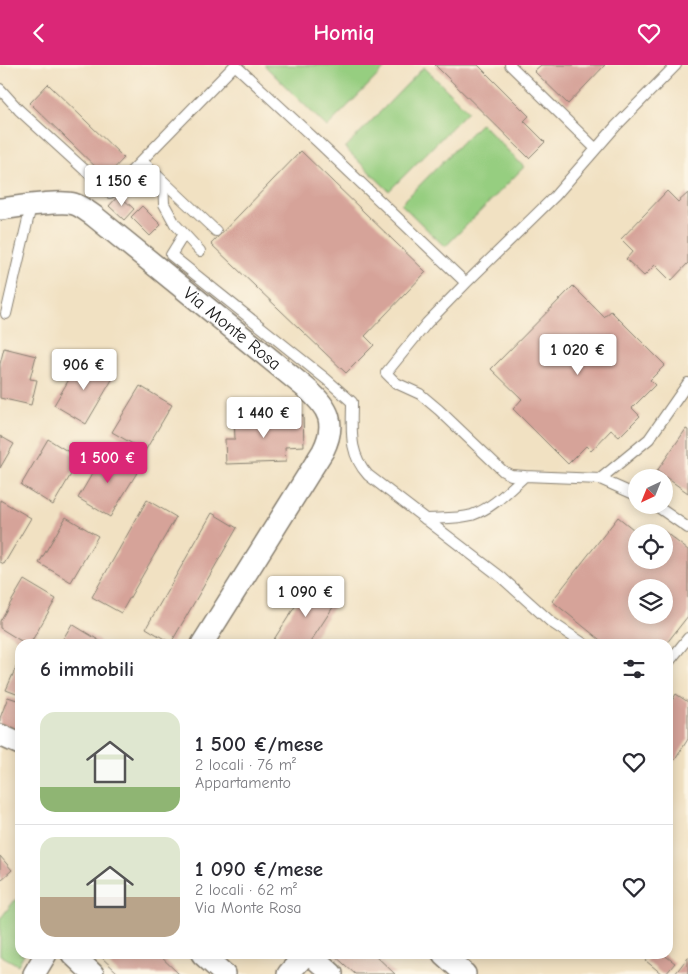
<!DOCTYPE html>
<html lang="it">
<head>
<meta charset="utf-8">
<style>
	:root { --surface:#fff; --page:#f2f2f3; --text:#2b2b33; --muted:#7c7c81; --line:#e1e1e2; --accent:#db2777 }
	body { margin:0; font-family:"Comic Neue",sans-serif; background:var(--page); color:var(--text); height:100vh; display:flex; flex-direction:column; font-size:19px; white-space:nowrap }
	* { box-sizing:border-box; margin:0 }
	p { font-size:16px; color:var(--muted) }
	.icon { flex:none; width:28px; height:28px; fill:none; stroke:currentColor; stroke-width:2; stroke-linecap:round; stroke-linejoin:round }
	.map { position:relative; flex:1; overflow:hidden }
	.panel { position:absolute; left:15px; top:574px; width:658px; height:320px; display:flex; flex-direction:column; background:var(--surface); border-radius:15px; box-shadow:0 2px 12px #0003 }
	.panel>* { flex:none }
	.needle { width:32px; rotate:223deg }
	.fabs { position:absolute; left:628px; top:404px; display:grid; gap:10px }
	.fabs a { display:grid; place-items:center; width:45px; height:45px; border-radius:50%; background:var(--surface); box-shadow:0 2px 12px #0003; font-size:25px }
	.price { position:absolute; translate:-50% -42px; padding:0 11px; border-radius:5px; background:#fff; color:#222; font-size:16px; line-height:32px; filter:drop-shadow(0 1px 2px #0008) }
	.price::after { content:''; position:absolute; left:50%; top:30px; width:15px; height:11px; margin-left:-8px; background:inherit; clip-path:polygon(0 0,100% 0,50% 100%) }
	.price.selected { background:var(--accent); color:#fff }
	ul { padding:0; list-style:none }
	li { display:flex; align-items:center; gap:15px; height:125px; padding:0 25px }
	li+li { border-top:1px solid var(--line) }
	li span { display:grid; place-items:center; flex:none; width:140px; height:100px; border-radius:15px; color:#555 }
	li>.icon { margin-inline-start:auto }
	span .icon { width:60px; height:60px; fill:#fffc; stroke-width:1 }
	li b { font-size:21px }
	h2 { display:flex; justify-content:space-between; align-items:center; height:60px; padding:0 25px; font-size:21px }
	header { display:flex; justify-content:space-between; align-items:center; height:65px; padding:0 25px; background:var(--accent); color:#fff; font-size:22px; font-weight:600 }
	.map>svg:first-child { display:block }
</style>
</head>
<body>
<header><svg class="icon" aria-label="back" viewBox="0 0 24 24"><path d="M15 5l-7 7 7 7"/></svg>Homiq<svg class="icon" aria-label="heart" viewBox="0 0 24 24"><path d="M12 20l-8-8c-3-5 5-10 8-4 3-6 11-1 8 4z"/></svg></header>
<div class="map">
<svg width="688" height="909" viewBox="0 0 688 909">
	<rect width="100%" height="100%" fill="#fcf5e5"/>
	<filter id="ink" filterUnits="userSpaceOnUse"><feTurbulence type="fractalNoise" baseFrequency=".02" numOctaves="2"/><feDisplacementMap in="SourceGraphic" scale="10" xChannelSelector="R" yChannelSelector="G"/><feConvolveMatrix kernelMatrix="1 2 1 2 8 2 1 2 1" color-interpolation-filters="sRGB"/></filter>
	<filter id="wash" filterUnits="userSpaceOnUse"><feTurbulence type="fractalNoise" baseFrequency=".0096" numOctaves="4" result="noise"/><feDisplacementMap in="SourceGraphic" scale="20" xChannelSelector="R" yChannelSelector="G"/><feGaussianBlur stdDeviation="1.12" result="paint"/><feColorMatrix in="noise" values="0 0 0 0 0 0 0 0 0 0 0 0 0 0 0 0 0 1.4 0 .05"/><feComposite in="paint" operator="in"/></filter>
	<g filter="url(#wash)">
		<rect width="100%" height="100%" fill="#f1e1c2"/>
		<path fill="#96ce80" stroke="#59754e" d="M 264,0 L 388,0 L 327,62 Z
			M 424,2 L 468,46 L 389,126 L 345,83 Z
			M 481,58 L 524,102 L 445,182 L 401,139 Z
			M 20,834 L 20,889 L 24,889 L 18,900 L 0,890 L 0,854 L 15,835 Z"/>
		<g id="blocks">
			<path fill="#d6a399" fill-rule="evenodd" d="M 435,0 L 478,0 L 529,51 L 524,56 L 545,77 L 529,93 Z
				M 541,0 L 605,0 L 568,39 L 534,6 Z
				M 48,19 L 124,93 L 106,112 L 30,38 Z
				M 301,86 L 426,207 L 365,271 L 374,280 L 346,308 L 211,179 Z
				M 667,126 L 678,137 L 688,128 L 688,198 L 671,216 L 655,200 L 644,211 L 626,194 L 633,186 L 621,174 Z
				M 119,130 L 134,144 L 124,155 L 109,141 Z
				M 142,141 L 161,160 L 150,171 L 131,152 Z
				M 573,221 L 604,252 L 611,246 L 665,300 L 650,315 L 655,320 L 632,343 L 640,351 L 619,372 L 611,365 L 591,386 L 586,381 L 568,399 L 513,344 L 522,334 L 491,304 Z
				M 4,283 L 36,291 L 30,314 L 37,315 L 31,340 L 0,333 L 0,299 Z
				M 81,294 L 113,313 L 86,359 L 54,340 Z
				M 140,321 L 172,340 L 145,386 L 112,367 Z
				M 303,350 L 304,381 L 285,382 L 286,397 L 226,399 L 225,374 L 235,374 L 234,352 Z
				M 686,364 L 688,365 L 688,428 L 657,406 Z
				M 0,371 L 14,379 L 0,403 Z
				M 48,374 L 80,394 L 53,440 L 21,420 Z
				M 105,387 L 138,406 L 110,452 L 78,433 Z
				M 0,435 L 31,453 L 4,499 L 0,497 Z
				M 147,435 L 176,452 L 121,548 L 92,532 Z
				M 212,448 L 237,463 L 171,578 L 146,563 Z
				M 66,452 L 98,471 L 71,517 L 39,498 Z
				M 618,452 L 638,468 L 636,468 L 636,495 L 664,495 L 664,468 L 658,468 L 661,464 L 688,485 L 688,551 L 666,579 L 605,579 L 552,536 ZM 636,522 L 664,522 L 664,550 L 636,550 Z
				M 24,515 L 56,534 L 30,579 L 26,579 L 0,563 L 0,556 Z
				M 310,518 L 337,536 L 309,579 L 271,579 Z
				M 72,559 L 100,576 L 99,579 L 60,579 Z
				M 17,600 L 20,601 L 20,627 L 19,630 L 6,625 Z
				M 676,629 L 688,637 L 688,674 L 675,695 L 668,690 L 668,642 Z
				M 8,632 L 20,636 L 20,667 L 0,659 L 0,653 Z
				M 0,791 L 12,805 L 0,816 Z
				M 98,889 L 158,889 L 179,909 L 119,909 Z
				M 333,889 L 374,889 L 395,909 L 355,909 Z
				M 652,889 L 663,889 L 675,898 L 666,909 L 662,909 L 646,896 Z
				M 688,892 L 688,909 L 675,909 Z"/>
		</g>
	</g>
	<g filter="url(#ink)">
		<use href="#blocks" fill-opacity="0" stroke="#867e6f" stroke-width="1"/>
		<g fill="none" stroke-linecap="round" stroke-linejoin="round">
			<g stroke="#867e6f" stroke-width="12">
				<path id="lane" d="M 235,0 L 318,77 L 466,218 L 427,258 L 386,308 L 396,318 L 420,329 L 439,345 L 503,406 L 511,410 L 525,411
					M 0,24 L 19,45 L 110,128 L 235,0
					M 596,84 L 616,61 L 676,0
					M 142,96 L 216,166
					M 163,116 L 164,139 L 175,159 L 200,186
					M 184,169 L 171,190 L 326,314 L 352,337 C 352,365 348,388 368,410 L 501,512 L 551,557 L 584,579
					M 466,218 L 555,131 L 596,84 L 510,0
					M 6,249 L 31,141
					M 600,414 L 649,374 L 688,318
					M 655,440 L 688,463
					M 425,454 C 441,453 457,454 472,450 C 493,443 509,425 525,411 L 600,414 L 636,430
					M 668,598 L 688,573"/>
			</g>
			<g stroke="#867e6f" stroke-width="24">
				<g id="street">
					<path id="s1" d="M 0,144 C 17,142 60,135 74,139 C 81,141 88,147 94,151 L 307,324 C 329,343 337,358 323,386 L 202,579"/>
					<path d="M 0,670 L 20,679"/>
					<path d="M 72,889 L 93,909"/>
					<path d="M 202,889 L 224,909"/>
					<path d="M 310,889 L 332,909"/>
					<path d="M 443,889 L 465,909"/>
					<path d="M 34,909 L 46,889"/>
					<path d="M 288,909 L 306,889"/>
				</g>
			</g>
			<use href="#lane" stroke="#fff" stroke-width="10"/>
			<use href="#street" stroke="#fff" stroke-width="21"/>
		</g>
	</g>
	<g text-anchor="middle" dominant-baseline="central" stroke-width="4.5" stroke-linejoin="round" paint-order="stroke">
		<g font-size="18" fill="#1c1c1c" stroke="#fcf5e5">
			<text stroke="none"><textPath href="#s1" startOffset="276">Via Monte Rosa</textPath></text>
		</g>
	</g>
</svg>
<div class="fabs">
<a><svg class="needle" viewBox="-14 -14 28 28"><path d="M0-13l5 13h-10z" fill="#e53935"/><path d="M0 13l5-13h-10z" fill="#7c7c81"/></svg></a>
<a><svg class="icon" aria-label="locate" viewBox="0 0 24 24"><circle cx="12" cy="12" r="6"/><path d="M12 2v4M12 18v4M2 12h4M18 12h4"/></svg></a>
<a><svg class="icon" aria-label="layers" viewBox="0 0 24 24"><path d="M12 4l9 5-9 5-9-5zM3 14l9 5 9-5"/></svg></a>
</div>
<b class="price" style="left:122px;top:142px">1 150 €</b>
<b class="price" style="left:578px;top:311px">1 020 €</b>
<b class="price" style="left:84px;top:326px">906 €</b>
<b class="price" style="left:264px;top:374px">1 440 €</b>
<b class="price selected" style="left:108px;top:419px">1 500 €</b>
<b class="price" style="left:306px;top:553px">1 090 €</b>
<section class="panel">
<h2>6 immobili<svg class="icon" aria-label="filters" viewBox="0 0 24 24"><path d="M4 7h16M4 17h16"/><circle cx="9" cy="7" r="2"/><circle cx="15" cy="17" r="2"/></svg></h2>
<ul>
<li><span style="background:linear-gradient(#dfe7d0 75%,#8fb573 0)"><svg class="icon" aria-label="home" viewBox="0 0 24 24"><path d="M3 11l9-7 9 7M6 9v11h12V9"/></svg></span><div><b>1 500 €/mese</b><p>2 locali · 76 m²</p><p>Appartamento</p></div><svg class="icon" aria-label="heart" viewBox="0 0 24 24"><path d="M12 20l-8-8c-3-5 5-10 8-4 3-6 11-1 8 4z"/></svg></li>
<li><span style="background:linear-gradient(#dfe7d0 60%,#b9a48a 0)"><svg class="icon" aria-label="home" viewBox="0 0 24 24"><path d="M3 11l9-7 9 7M6 9v11h12V9"/></svg></span><div><b>1 090 €/mese</b><p>2 locali · 62 m²</p><p>Via Monte Rosa</p></div><svg class="icon" aria-label="heart" viewBox="0 0 24 24"><path d="M12 20l-8-8c-3-5 5-10 8-4 3-6 11-1 8 4z"/></svg></li>
</ul>
</section>
</div>
</body>
</html>
